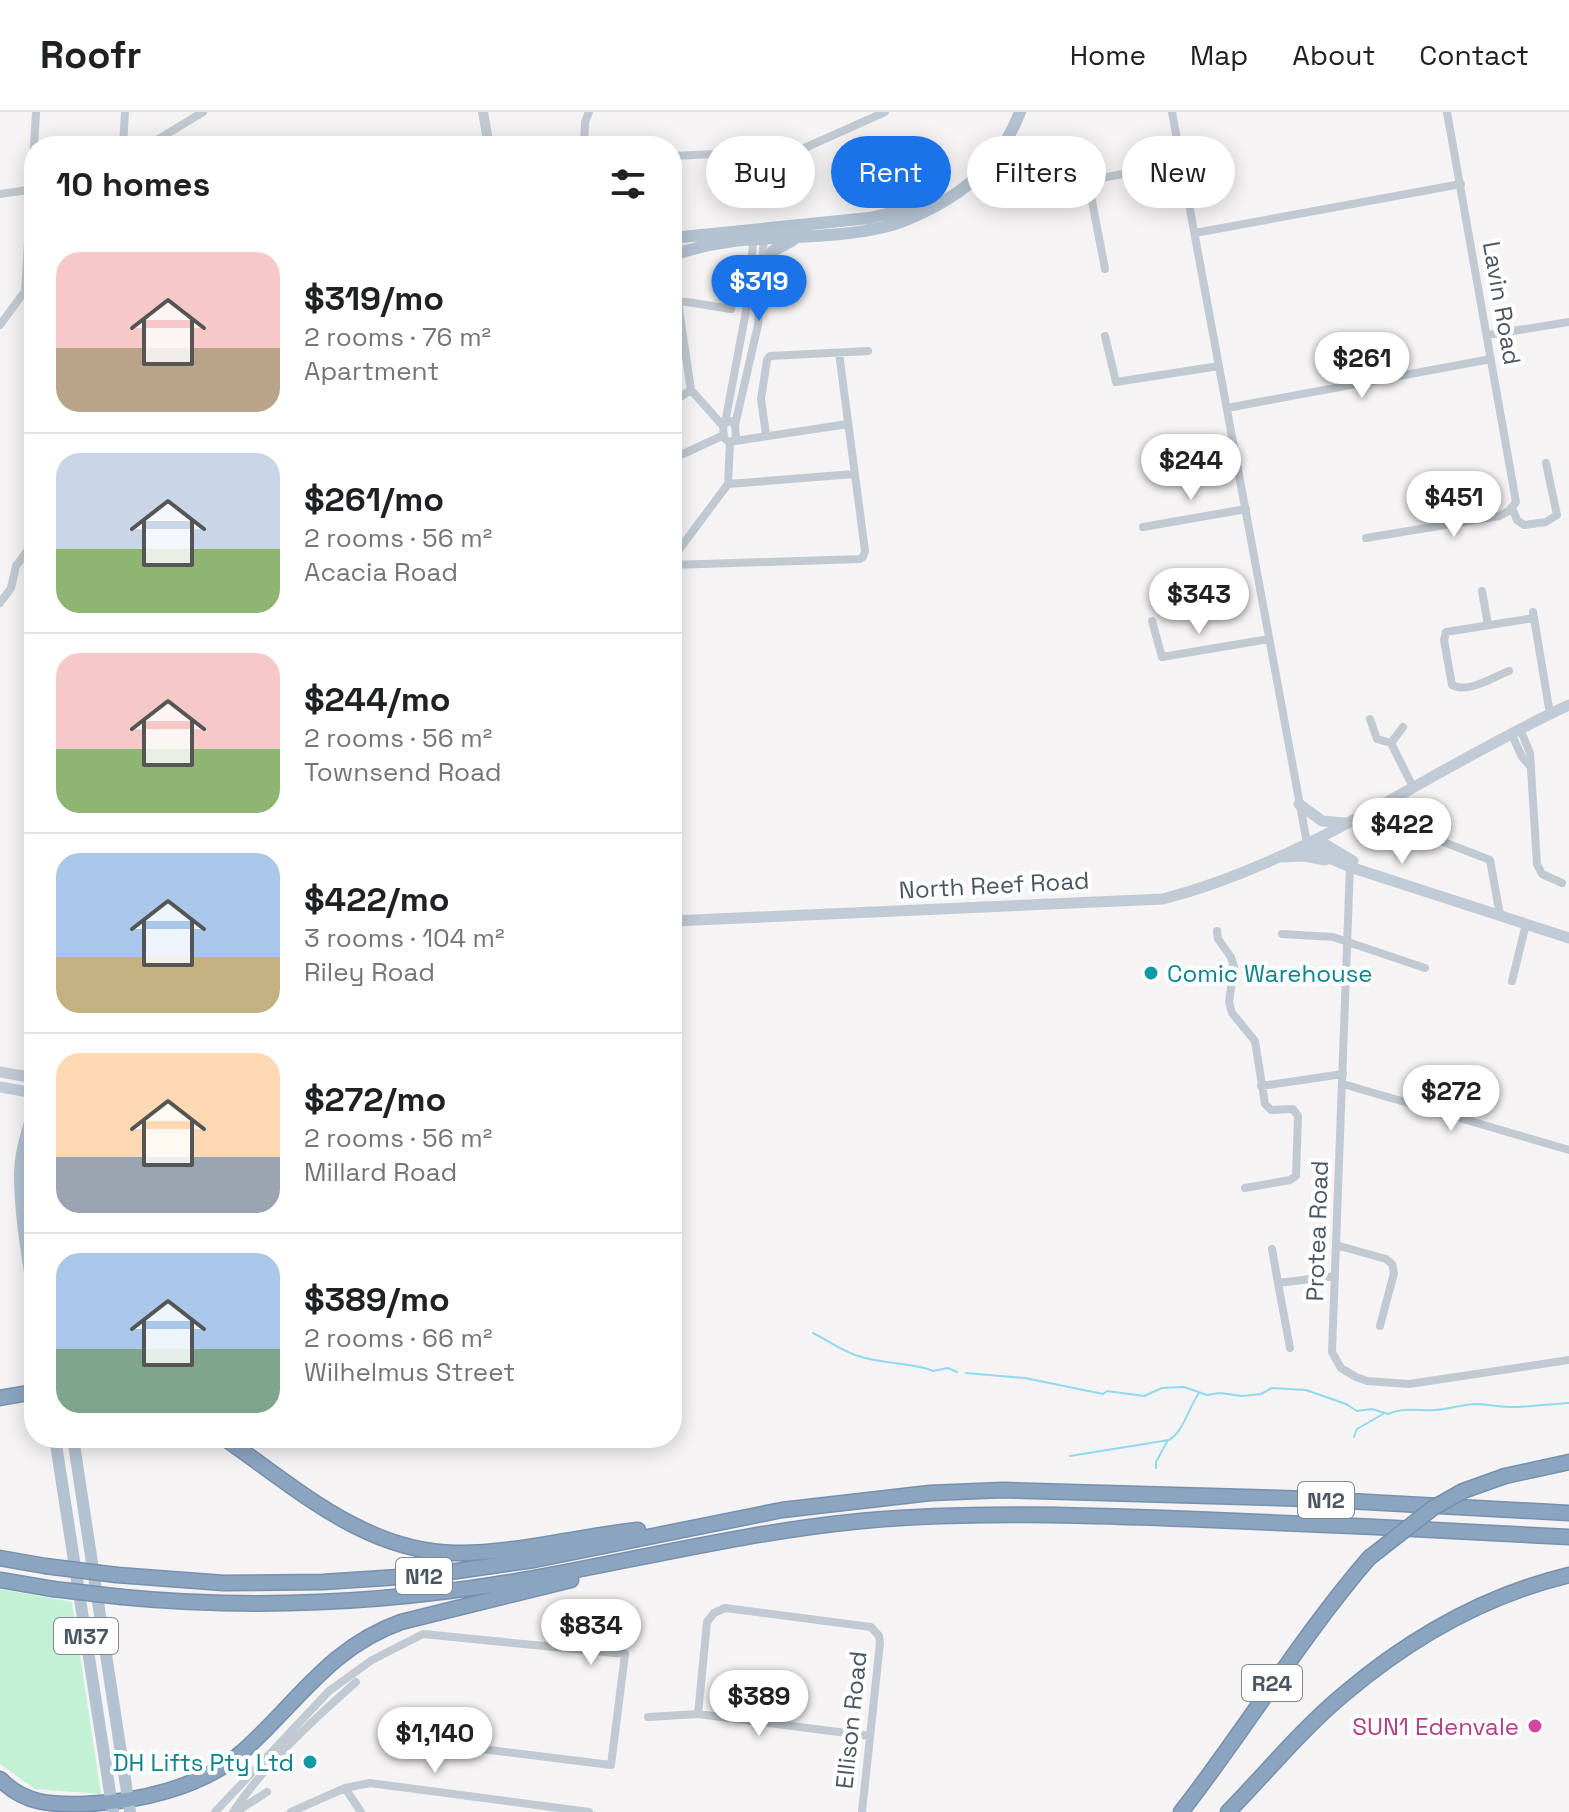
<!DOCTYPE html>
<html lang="en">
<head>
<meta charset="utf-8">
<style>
	:root { --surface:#fff; --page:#f6f6f6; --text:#202124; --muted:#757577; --line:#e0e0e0; --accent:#1a73e8 }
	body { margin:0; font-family:"Space Grotesk",sans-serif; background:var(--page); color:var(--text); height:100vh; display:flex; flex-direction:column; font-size:30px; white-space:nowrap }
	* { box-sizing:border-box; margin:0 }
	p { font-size:26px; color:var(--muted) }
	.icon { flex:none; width:44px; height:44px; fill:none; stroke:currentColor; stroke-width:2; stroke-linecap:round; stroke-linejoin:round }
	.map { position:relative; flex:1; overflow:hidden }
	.panel { position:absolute; left:24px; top:24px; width:658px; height:1312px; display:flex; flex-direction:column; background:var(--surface); border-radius:32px; box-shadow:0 4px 20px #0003 }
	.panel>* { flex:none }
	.hud { position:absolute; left:706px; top:24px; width:742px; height:72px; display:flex; gap:16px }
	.price { position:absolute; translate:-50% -68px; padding:0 18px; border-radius:28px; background:#fff; color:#222; font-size:26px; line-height:52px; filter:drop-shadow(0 2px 4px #0008) }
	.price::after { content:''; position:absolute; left:50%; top:48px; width:24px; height:18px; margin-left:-12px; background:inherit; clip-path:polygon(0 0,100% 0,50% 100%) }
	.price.active { background:var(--accent); color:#fff }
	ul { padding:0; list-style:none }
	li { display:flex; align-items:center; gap:24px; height:200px; padding:0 32px }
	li+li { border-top:2px solid var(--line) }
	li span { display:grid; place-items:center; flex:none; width:224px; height:160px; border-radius:24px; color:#555 }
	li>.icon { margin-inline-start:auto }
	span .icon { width:96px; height:96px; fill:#fffc; stroke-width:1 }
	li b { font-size:34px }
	h2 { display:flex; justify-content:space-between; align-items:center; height:96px; padding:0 32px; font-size:34px }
	.pill { padding:0 28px; border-radius:36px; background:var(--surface); box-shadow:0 4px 20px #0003; font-size:28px; line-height:72px }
	.pill.active { background:var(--accent); color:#fff }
	header { display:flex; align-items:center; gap:48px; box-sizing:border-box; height:112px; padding:0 40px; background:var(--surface); border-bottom:2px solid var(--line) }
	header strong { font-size:38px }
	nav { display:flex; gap:44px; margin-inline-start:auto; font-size:28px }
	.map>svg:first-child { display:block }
</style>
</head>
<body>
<header>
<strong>Roofr</strong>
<nav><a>Home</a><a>Map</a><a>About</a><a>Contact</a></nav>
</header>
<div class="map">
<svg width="1569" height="1700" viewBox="0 0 1569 1700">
	<rect width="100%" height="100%" fill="#f5f3f3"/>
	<path fill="#c3f1d5" d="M 0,1477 L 72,1490 L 101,1682 L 35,1677 L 0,1652 Z"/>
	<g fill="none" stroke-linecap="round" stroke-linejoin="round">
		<path stroke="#90daee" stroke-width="2" d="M 813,1221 C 827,1228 842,1239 858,1244 C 877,1251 921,1252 933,1259 L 948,1256 L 957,1260
			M 966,1261 L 1025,1266 L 1103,1282 L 1107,1279 L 1144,1284 L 1162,1276 L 1184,1275 L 1207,1283 L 1220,1281 L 1242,1284 L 1261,1282 L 1272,1276 L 1306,1278 L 1346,1292 L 1357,1299 L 1372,1297 L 1388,1302 C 1403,1295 1420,1299 1436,1298 C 1449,1297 1461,1293 1474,1292 C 1486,1292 1499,1295 1512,1295 C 1531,1295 1550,1292 1569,1291
			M 1354,1325 L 1357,1317 L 1383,1302
			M 1070,1344 L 1169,1328 C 1183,1320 1189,1295 1199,1281
			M 1156,1356 L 1156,1350 L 1168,1328"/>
		<g stroke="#7690ad" stroke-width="17">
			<path id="motorway" d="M 0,1286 L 34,1280
				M 224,1326 C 295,1375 365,1440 456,1441 C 512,1442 581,1424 638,1418
				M 1505,1364 L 1569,1350
				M 0,1446 L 45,1454
				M 117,1463 L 224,1471 L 323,1470 L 429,1463 L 534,1448 L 782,1398 L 930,1381 L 1003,1378 L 1312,1387 L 1569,1401
				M 0,1468 L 53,1477
				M 122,1485 C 256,1498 390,1491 523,1468 C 635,1448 747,1420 861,1409 C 970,1399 1080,1403 1189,1407 C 1316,1412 1442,1418 1569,1425
				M 0,1667 C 24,1692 52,1693 85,1692 C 136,1690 201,1676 241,1641 C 296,1593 328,1536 401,1510 L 571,1468
				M 1181,1700 C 1246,1617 1300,1526 1369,1446
				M 1228,1700 C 1266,1661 1302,1617 1344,1582 C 1409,1527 1486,1483 1569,1463"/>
		</g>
		<path stroke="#c1cad2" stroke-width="8" d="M 1172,0 L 1307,731
			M 123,34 L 125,0
			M 147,34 L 203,0
			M 584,34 L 585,10 L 589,0
			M 672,44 L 800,38 L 885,0
			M 1088,68 L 1105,157
			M 1043,77 L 1181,51
			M 0,82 L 34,77
			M 1195,121 L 1461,72
			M 672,190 L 687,190 L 731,197
			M 678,190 L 691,278 L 723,314
			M 0,213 L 25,179 L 36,0
			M 1488,223 L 1569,210
			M 1105,224 L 1116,270 L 1219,254
			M 672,290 L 691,278
			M 1227,296 L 1491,247
			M 725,311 L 746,199 L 754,123
			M 735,313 L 729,308 L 723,314 L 724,326 L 730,331 L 736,326 L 735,313 L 758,213 L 764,124
			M 766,323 L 761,287 L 767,248 L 770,244 L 868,239
			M 735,329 L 848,312
			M 672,347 L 724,323
			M 728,372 L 730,331
			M 1512,396 L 1517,408 L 1524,413 L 1546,410 L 1557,403 L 1546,351
			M 1143,415 L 1246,397
			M 1366,426 L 1499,404 L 1509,399 L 1516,390 L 1447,0
			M 672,453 L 860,447 L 863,445 L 865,439 L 839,241
			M 672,453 L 678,439 L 728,372 L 854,362
			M 1482,479 L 1488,513
			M 0,491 L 11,476 L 16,454 L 34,430
			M 1533,500 L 1550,602
			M 1152,509 L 1162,545 L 1269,527
			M 1509,559 C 1493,565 1468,582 1452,573 L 1444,528 L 1446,520 L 1534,506
			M 1370,607 L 1377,627 L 1391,631
			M 1520,617 L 1530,641 L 1537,752 L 1542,762 L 1562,771
			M 1511,621 L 1522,645 L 1531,655
			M 1391,631 L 1413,675
			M 1391,631 L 1403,615
			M 1402,714 L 1490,748 L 1500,803
			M 1350,753 L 1332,1240 L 1341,1256 L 1356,1265 L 1367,1269 L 1409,1272 L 1569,1248
			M 1217,819 L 1218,827 L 1231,845 L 1234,855 L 1229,890 L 1232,901 L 1255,929 L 1265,992 L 1271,998 L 1293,997 L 1298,1004 L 1296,1064 L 1290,1068 L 1245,1076
			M 1282,822 L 1333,825 L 1425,856
			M 1512,869 L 1526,812
			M 1343,972 L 1569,1038
			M 1261,974 L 1343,962
			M 1336,1133 L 1386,1147 L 1392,1152 L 1394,1161 L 1380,1214
			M 1272,1137 L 1278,1171
			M 1290,1236 L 1278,1171 L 1335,1164
			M 698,1602 L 707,1510 L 714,1501 L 725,1496 L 871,1515 L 879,1524 L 880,1531 L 862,1700
			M 648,1605 L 698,1602 L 870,1624
			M 345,1676 L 361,1700
			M 215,1700 L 329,1579 L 372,1548 L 423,1522 L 625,1542 L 611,1653 L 473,1636
			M 233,1700 C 267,1650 311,1610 356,1570
			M 236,1700 L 267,1680
			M 291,1700 L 345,1676 L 370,1671 L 589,1700"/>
		<path stroke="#c1cad2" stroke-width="10" d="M 483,0 L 489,34"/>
		<path stroke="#c1cbd6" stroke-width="11" d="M 1299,692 L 1322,709 L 1345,711
			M 1316,727 L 1353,749
			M 1307,731 L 1318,741 L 1350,755 L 1569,826
			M 1283,745 L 1305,744 L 1325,748
			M 672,809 L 1163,787 C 1309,749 1433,656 1569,593
			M 0,960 L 34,966
			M 0,975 L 34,981"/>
		<path stroke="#b3c2d1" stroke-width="12" d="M 672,126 L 869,106 L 918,95
			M 672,144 C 739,117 815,132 884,115 C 906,110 927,99 946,88 C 980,68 1006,37 1020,0
			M 763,156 L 773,139 L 793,128
			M 34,996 C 28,1018 20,1040 20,1063 C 20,1104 28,1145 34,1186
			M 55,1326 L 113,1700
			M 73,1326 L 130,1700"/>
		<use href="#motorway" stroke="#8ba5c1" stroke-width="14"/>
		<g stroke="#7690ad" stroke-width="17" stroke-linecap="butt">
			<path id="motorway-bridge" d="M 1369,1446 L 1433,1396 L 1463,1379 L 1505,1364
				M 45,1454 L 117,1463
				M 53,1477 L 122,1485"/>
		</g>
		<use href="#motorway-bridge" stroke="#8ba5c1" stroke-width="14"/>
	</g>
	<g fill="#0f9aa8" stroke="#fff" stroke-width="3">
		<circle cx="1151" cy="861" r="8"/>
		<circle cx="310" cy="1650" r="8"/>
	</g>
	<circle fill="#d1479c" stroke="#fff" stroke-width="3" cx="1535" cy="1614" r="8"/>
	<g text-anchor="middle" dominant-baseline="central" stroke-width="8" stroke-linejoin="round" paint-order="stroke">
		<g fill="#fff" stroke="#808990" stroke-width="2">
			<rect x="1298" y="1370" width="56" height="36" rx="6"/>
			<rect x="396" y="1446" width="56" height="36" rx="6"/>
			<rect x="54" y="1506" width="64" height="36" rx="6"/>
			<rect x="1242" y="1553" width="60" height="36" rx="6"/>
		</g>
		<g font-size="22" font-weight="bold" fill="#4a5661">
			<text x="1326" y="1388">N12</text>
			<text x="424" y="1464">N12</text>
			<text x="86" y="1524">M37</text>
			<text x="1272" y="1571">R24</text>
		</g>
		<g font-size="24" fill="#4a5661" stroke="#fff">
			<text transform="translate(1502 191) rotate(80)">Lavin Road</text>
			<text transform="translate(994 773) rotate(-3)">North Reef Road</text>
			<text transform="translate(1317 1119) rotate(-88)">Protea Road</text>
			<text transform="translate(851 1608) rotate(-84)">Ellison Road</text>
		</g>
		<g font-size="24" fill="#0d838f" stroke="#fff" text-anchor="start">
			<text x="1167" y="861">Comic Warehouse</text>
			<text x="294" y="1650" text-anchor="end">DH Lifts Pty Ltd</text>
		</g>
		<g font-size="24" fill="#b23c85" stroke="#fff" text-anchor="end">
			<text x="1519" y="1614">SUN1 Edenvale</text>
		</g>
	</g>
</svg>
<b class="price active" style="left:759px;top:211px">$319</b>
<b class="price" style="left:1362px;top:288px">$261</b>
<b class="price" style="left:1191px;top:390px">$244</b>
<b class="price" style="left:1454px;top:427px">$451</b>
<b class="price" style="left:1199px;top:524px">$343</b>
<b class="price" style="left:1402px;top:754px">$422</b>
<b class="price" style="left:1451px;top:1021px">$272</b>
<b class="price" style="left:591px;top:1555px">$834</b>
<b class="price" style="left:759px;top:1626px">$389</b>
<b class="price" style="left:435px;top:1663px">$1,140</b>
<div class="hud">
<a class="pill">Buy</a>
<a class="pill active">Rent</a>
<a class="pill">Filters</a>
<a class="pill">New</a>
</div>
<section class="panel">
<h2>10 homes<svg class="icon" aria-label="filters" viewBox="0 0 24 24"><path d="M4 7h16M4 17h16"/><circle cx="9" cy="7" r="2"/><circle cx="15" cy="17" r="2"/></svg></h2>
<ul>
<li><span style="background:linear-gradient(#f6c9c9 60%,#b9a48a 0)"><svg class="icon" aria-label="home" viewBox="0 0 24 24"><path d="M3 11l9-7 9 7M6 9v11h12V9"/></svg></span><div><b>$319/mo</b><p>2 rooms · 76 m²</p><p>Apartment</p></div></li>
<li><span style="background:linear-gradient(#c9d6e8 60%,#8fb573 0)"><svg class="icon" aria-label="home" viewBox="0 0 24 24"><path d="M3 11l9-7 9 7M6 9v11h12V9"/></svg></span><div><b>$261/mo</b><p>2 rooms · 56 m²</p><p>Acacia Road</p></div></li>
<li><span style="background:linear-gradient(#f6c9c9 60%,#8fb573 0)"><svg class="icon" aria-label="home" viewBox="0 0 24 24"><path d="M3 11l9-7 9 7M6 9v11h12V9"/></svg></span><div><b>$244/mo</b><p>2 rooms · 56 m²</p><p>Townsend Road</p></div></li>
<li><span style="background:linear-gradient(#a9c7e8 65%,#c2b280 0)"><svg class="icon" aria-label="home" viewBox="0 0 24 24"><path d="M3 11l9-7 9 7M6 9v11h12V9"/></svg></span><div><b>$422/mo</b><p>3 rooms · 104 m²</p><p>Riley Road</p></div></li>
<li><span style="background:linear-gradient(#ffd9b3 65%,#9aa5b1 0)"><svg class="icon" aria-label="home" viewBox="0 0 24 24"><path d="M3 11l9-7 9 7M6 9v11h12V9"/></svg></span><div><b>$272/mo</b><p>2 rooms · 56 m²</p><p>Millard Road</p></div></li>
<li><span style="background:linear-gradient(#a9c7e8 60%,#7fa58c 0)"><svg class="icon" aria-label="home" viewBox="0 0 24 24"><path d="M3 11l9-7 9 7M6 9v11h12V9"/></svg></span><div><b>$389/mo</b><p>2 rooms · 66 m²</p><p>Wilhelmus Street</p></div></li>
</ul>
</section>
</div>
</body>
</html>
